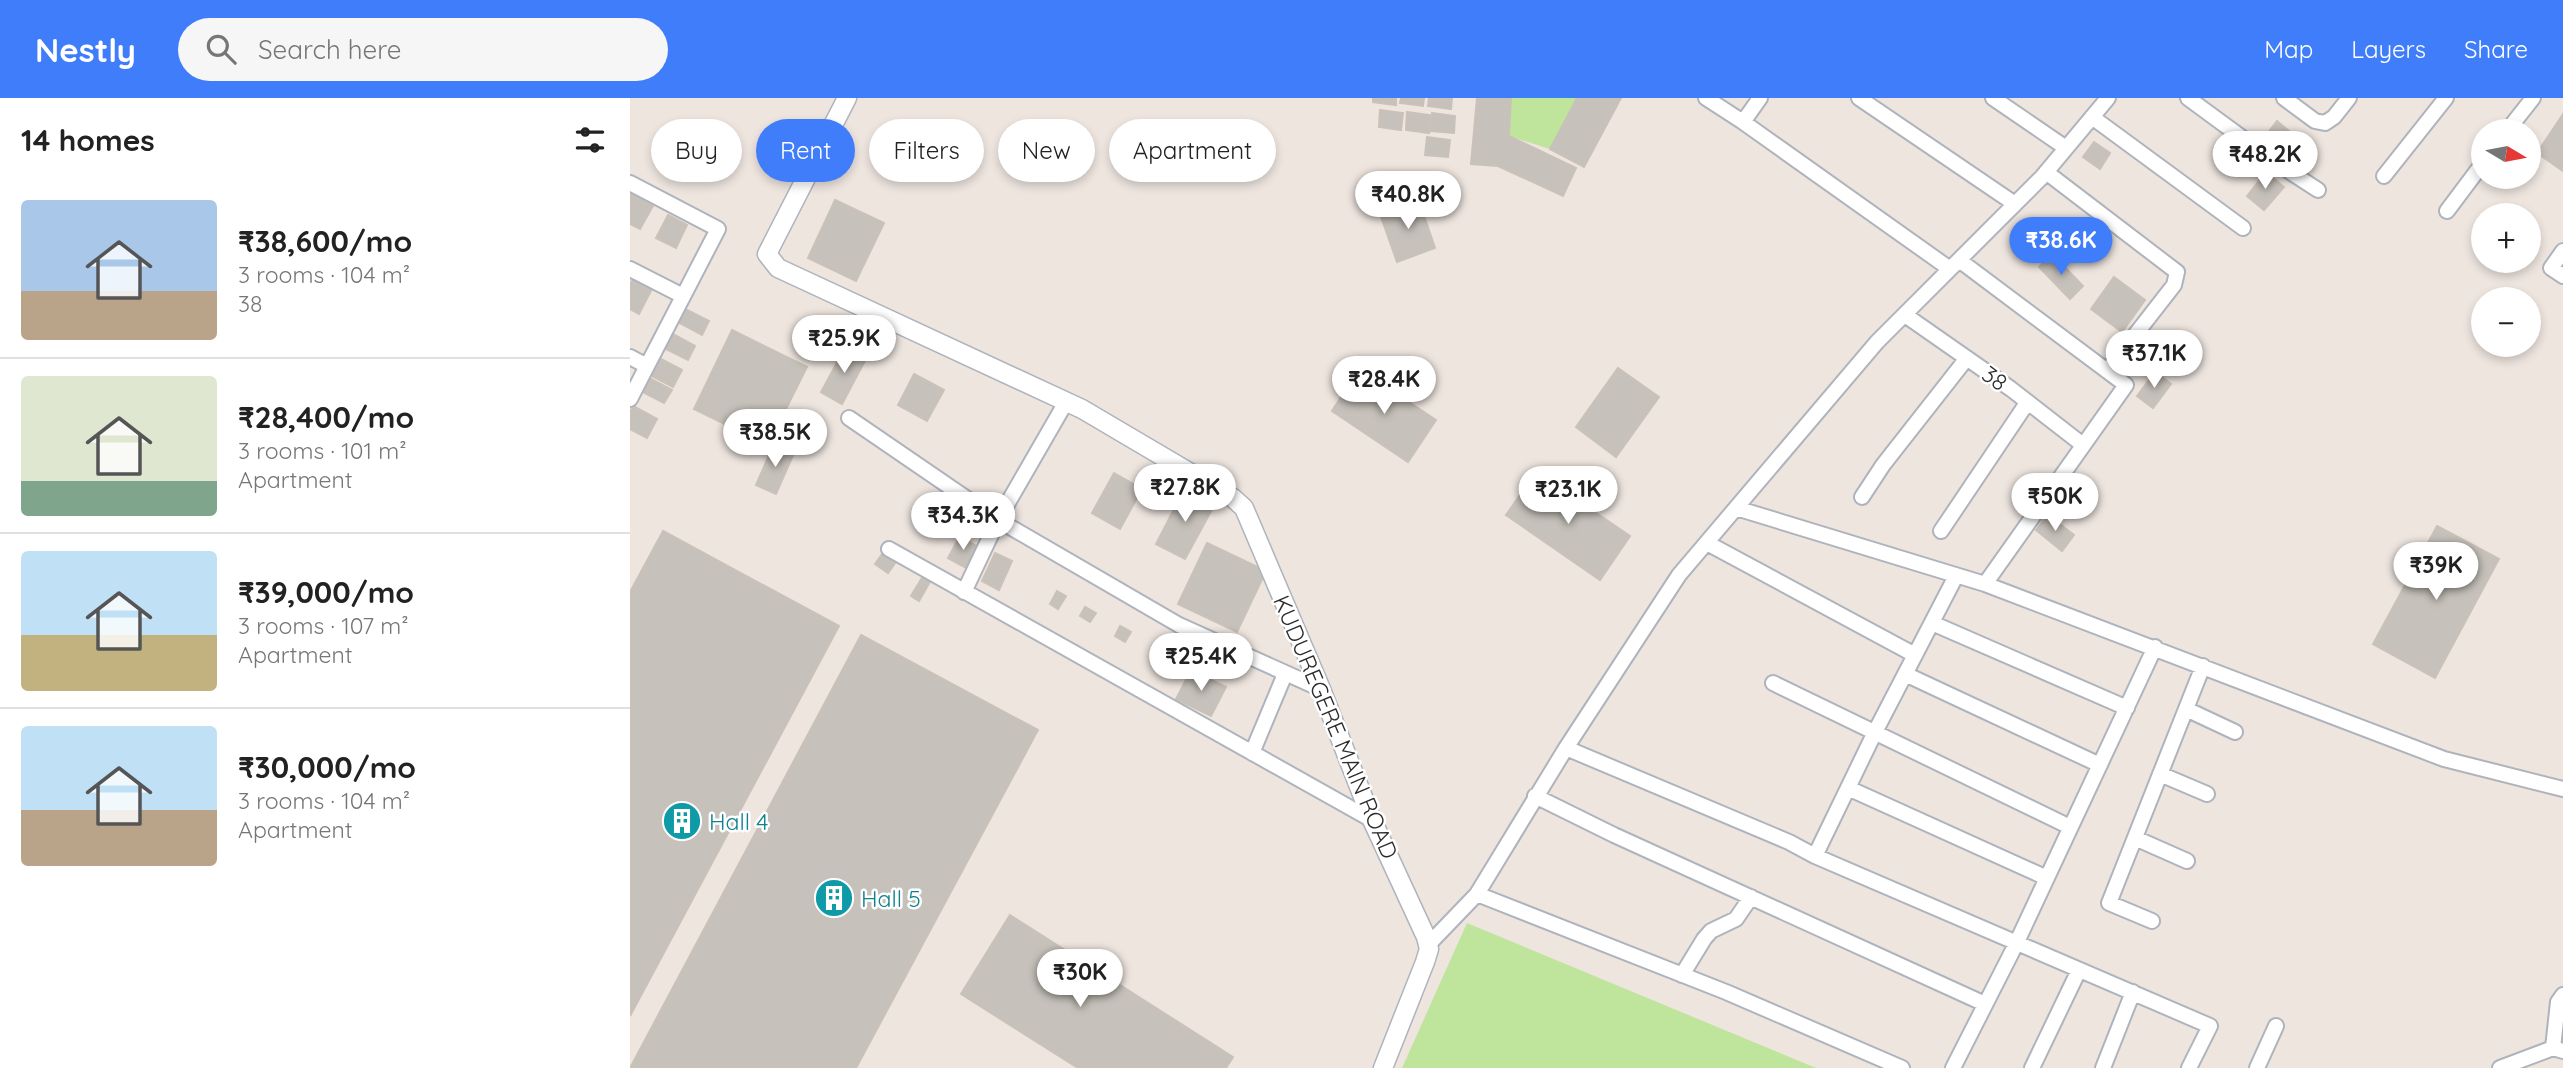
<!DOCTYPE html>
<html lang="en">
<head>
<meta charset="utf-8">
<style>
	:root { --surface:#fff; --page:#f6f6f6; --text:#222; --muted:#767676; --line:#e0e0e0; --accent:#3f7dfb }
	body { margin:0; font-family:Quicksand,sans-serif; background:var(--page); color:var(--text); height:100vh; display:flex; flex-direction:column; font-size:26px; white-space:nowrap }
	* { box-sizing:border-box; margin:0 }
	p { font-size:23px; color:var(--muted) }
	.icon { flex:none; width:38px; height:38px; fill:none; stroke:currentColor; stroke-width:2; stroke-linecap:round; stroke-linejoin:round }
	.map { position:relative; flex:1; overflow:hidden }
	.details { display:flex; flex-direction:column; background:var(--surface); width:630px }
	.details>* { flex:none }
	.hud { position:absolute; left:21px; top:21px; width:665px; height:63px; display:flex; gap:14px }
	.needle { width:46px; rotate:100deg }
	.fabs { position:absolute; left:1841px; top:21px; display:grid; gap:14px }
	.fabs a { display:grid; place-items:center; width:70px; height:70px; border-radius:50%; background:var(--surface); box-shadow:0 4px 10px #0003; font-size:35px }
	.price { position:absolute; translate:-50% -60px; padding:0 16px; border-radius:24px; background:#fff; color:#222; font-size:23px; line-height:46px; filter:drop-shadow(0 2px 4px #0008) }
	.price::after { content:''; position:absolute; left:50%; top:42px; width:21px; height:16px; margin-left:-10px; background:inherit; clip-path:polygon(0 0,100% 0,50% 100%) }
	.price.current { background:var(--accent); color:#fff }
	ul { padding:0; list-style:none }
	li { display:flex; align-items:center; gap:21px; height:175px; padding:0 21px }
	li+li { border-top:2px solid var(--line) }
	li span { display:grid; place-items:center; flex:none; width:196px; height:140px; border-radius:7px; color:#555 }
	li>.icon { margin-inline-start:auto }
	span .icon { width:84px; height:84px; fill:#fffc; stroke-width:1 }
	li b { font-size:30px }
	h2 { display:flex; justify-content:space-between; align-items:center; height:84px; padding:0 21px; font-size:30px }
	.chip { padding:0 24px; border-radius:32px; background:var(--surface); box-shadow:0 4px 10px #0003; font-size:24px; line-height:63px }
	.chip.current { background:var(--accent); color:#fff }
	header { display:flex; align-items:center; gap:42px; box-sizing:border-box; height:98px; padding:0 35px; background:var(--accent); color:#fff }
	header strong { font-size:33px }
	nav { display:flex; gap:38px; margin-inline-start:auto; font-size:24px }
	.search { width:490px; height:63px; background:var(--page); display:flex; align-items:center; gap:18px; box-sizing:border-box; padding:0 24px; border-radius:38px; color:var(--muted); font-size:26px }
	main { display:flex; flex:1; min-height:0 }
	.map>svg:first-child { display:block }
</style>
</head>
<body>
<header>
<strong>Nestly</strong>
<div class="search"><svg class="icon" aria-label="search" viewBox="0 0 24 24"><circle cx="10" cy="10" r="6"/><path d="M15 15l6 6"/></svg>Search here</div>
<nav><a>Map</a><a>Layers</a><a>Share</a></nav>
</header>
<main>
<section class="details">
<h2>14 homes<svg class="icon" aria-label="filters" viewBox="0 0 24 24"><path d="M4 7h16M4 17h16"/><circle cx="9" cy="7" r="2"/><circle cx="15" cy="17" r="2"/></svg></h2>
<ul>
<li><span style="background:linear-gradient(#a9c7e8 65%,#b9a48a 0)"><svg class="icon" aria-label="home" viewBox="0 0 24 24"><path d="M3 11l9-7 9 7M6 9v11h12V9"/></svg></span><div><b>₹38,600/mo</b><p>3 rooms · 104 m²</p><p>38</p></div></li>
<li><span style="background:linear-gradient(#dfe7d0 75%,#7fa58c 0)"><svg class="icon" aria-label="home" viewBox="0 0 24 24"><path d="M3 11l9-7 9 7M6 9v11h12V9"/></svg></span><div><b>₹28,400/mo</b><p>3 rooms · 101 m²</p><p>Apartment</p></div></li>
<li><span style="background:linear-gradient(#bfe0f5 60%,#c2b280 0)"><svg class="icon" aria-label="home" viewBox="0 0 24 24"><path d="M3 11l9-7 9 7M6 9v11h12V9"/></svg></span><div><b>₹39,000/mo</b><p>3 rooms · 107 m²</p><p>Apartment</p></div></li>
<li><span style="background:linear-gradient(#bfe0f5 60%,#b9a48a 0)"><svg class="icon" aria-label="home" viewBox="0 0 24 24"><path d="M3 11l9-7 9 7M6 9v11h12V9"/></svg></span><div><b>₹30,000/mo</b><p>3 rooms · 104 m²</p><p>Apartment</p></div></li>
</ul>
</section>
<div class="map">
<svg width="1933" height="970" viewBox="0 0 1933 970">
	<rect width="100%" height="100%" fill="#eee5df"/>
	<path fill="#bfe49c" d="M 881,0 L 947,0 L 920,51 L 879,38 Z
		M 837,825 L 1186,970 L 772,970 Z"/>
	<path fill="#c6c1ba" stroke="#cac1b8" stroke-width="2" d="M 743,0 L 766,0 L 766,7 L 743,4 Z
		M 771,0 L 794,0 L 793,8 L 770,5 Z
		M 799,0 L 822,0 L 821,11 L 798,8 Z
		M 847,0 L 881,0 L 879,38 L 946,70 L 933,98 L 868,68 L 841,66 Z
		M 947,0 L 991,0 L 954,69 L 920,51 Z
		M 750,12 L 773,15 L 771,32 L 749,29 Z
		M 777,14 L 800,17 L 799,35 L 776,32 Z
		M 802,15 L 825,18 L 824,35 L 801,33 Z
		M 1933,16 L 1933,73 L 1907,55 Z
		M 1647,23 L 1660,34 L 1642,58 L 1628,48 Z
		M 797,39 L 820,42 L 818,59 L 795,57 Z
		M 1464,44 L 1480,55 L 1470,71 L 1453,59 Z
		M 1636,74 L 1654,89 L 1634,112 L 1617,98 Z
		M 0,96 L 23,108 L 10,131 L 0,126 Z
		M 205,102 L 254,125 L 226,183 L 178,160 Z
		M 789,103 L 805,150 L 767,164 L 750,116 Z
		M 38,117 L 57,127 L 46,150 L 26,140 Z
		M 1422,156 L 1453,188 L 1440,201 L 1409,169 Z
		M 1484,179 L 1515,202 L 1492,234 L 1461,211 Z
		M 3,181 L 22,191 L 9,216 L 0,211 L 0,186 Z
		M 55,211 L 79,223 L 72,237 L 48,224 Z
		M 102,232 L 177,269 L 138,347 L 64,311 Z
		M 41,235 L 65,248 L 58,262 L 34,250 Z
		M 216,248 L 237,259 L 212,306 L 191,294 Z
		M 29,260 L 52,272 L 43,289 L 20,277 Z
		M 988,270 L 1029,299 L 986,359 L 946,329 Z
		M 729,271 L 806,322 L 778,364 L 702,313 Z
		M 1525,274 L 1541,286 L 1523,310 L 1507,298 Z
		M 284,276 L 314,292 L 297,323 L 268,307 Z
		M 19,280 L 42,292 L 34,305 L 11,293 Z
		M 3,308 L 27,321 L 17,340 L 0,331 L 0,314 Z
		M 144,346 L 164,355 L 146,396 L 126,387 Z
		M 906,374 L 1000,438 L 970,482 L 876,417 Z
		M 484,375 L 512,391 L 490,431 L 462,415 Z
		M 555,390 L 585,406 L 555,461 L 526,446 Z
		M 1418,417 L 1444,437 L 1432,453 L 1406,432 Z
		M 1807,428 L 1869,461 L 1805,580 L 1743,546 Z
		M 33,433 L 209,528 L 0,918 L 0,494 Z
		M 330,438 L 348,449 L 336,470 L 318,460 Z
		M 577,445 L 636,473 L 607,534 L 548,506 Z
		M 255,452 L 268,461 L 258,475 L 245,466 Z
		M 365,455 L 382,463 L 369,492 L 352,483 Z
		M 293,478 L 301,482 L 289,503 L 281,498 Z
		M 427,493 L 436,498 L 428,511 L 420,506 Z
		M 455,509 L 466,515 L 460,524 L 450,518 Z
		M 490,528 L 501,534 L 495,544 L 485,538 Z
		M 231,537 L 408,632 L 226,970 L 0,970 Z
		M 561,572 L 596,589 L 581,618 L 546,601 Z
		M 380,817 L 603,959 L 596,970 L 448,970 L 331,896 Z"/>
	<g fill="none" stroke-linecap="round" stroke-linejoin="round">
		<g stroke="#afb4bc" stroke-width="18">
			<path id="minor" d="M 1076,0 L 1113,24 L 1320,171
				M 1229,0 L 1385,106
				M 1363,0 L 1436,50
				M 1558,0 L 1645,64 L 1688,92
				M 1654,0 L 1685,23 L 1695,25 L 1704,19 L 1719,0
				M 1462,19 L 1613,130
				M 1113,24 L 1130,0
				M 1877,33 L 1903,0
				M 1416,74 L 1547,174 L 1544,187 L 1477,273
				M 1754,78 L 1816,0
				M 0,85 L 88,131 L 17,268 L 0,259
				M 1817,113 L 1853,65
				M 1933,153 L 1921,170 L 1933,178
				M 1329,162 L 1496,287 L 1355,486
				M 0,171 L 53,198
				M 1275,217 L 1381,291 L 1453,347
				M 0,301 L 17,268
				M 219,320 L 368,422 L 549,527 L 691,591
				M 1232,399 L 1253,367 L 1337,260
				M 1106,410 L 1355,486 L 1814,661 L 1933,691
				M 1311,433 L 1397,305
				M 1077,445 L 1285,557
				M 259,451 L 742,722
				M 334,494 L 368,422 L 436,304
				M 1302,525 L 1497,610
				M 1275,576 L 1470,667
				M 1143,585 L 1440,729
				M 1556,611 L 1605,634
				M 936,650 L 1159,744 L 1185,758 L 1580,928 L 1559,970
				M 622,655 L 655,576
				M 1530,676 L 1577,696
				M 1218,690 L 1417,780
				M 905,698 L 984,737 L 1355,906
				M 1505,740 L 1557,763
				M 1185,758 L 1245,634 L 1326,478
				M 847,796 L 1096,894 L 1272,970
				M 1522,823 L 1479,805 L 1573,568
				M 798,847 L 847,796 L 936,650 L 1049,477 L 1247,244 L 1412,79 L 1478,0
				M 1052,877 L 1074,841 L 1081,833 L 1106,821 L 1121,799
				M 1933,897 L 1928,904 L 1923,950 L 1933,953
				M 1323,970 L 1386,846 L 1525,549
				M 1402,970 L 1449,872
				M 1473,970 L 1503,894
				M 1627,970 L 1646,928
				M 1870,970 L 1923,950"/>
		</g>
		<g stroke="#afb4bc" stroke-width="21">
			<path id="tertiary" d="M 217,0 L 137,156 L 148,170 L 452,311 L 603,400 L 614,410 L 691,591 L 742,722 L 796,839 L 799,851 L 795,864 L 753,970"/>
		</g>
		<use href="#minor" stroke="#fff" stroke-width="14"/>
		<use href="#tertiary" stroke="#fff" stroke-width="18"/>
	</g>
	<defs>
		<g id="building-disc" transform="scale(2.0125)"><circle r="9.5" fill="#0f9aa8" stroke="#fff"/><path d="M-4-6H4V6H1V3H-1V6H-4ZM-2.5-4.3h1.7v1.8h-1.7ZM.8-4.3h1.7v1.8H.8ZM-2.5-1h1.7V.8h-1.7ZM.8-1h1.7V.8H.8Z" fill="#fff"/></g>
	</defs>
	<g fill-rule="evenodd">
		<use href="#building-disc" x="52" y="723"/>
		<use href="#building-disc" x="204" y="800"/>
	</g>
	<g text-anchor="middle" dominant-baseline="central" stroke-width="5" stroke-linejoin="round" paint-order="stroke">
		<g font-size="23" fill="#2c2c2c" stroke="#fff">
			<text transform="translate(1365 280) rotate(36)">38</text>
			<text transform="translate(706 629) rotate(67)">KUDUREGERE MAIN ROAD</text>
		</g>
		<g font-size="23" fill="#0d838f" stroke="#fff" text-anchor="start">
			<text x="79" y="723">Hall 4</text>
			<text x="231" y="800">Hall 5</text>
		</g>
	</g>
</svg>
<div class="fabs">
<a><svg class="needle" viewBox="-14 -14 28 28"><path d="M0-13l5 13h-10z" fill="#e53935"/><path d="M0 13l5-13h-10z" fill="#767676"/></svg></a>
<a>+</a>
<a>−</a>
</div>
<b class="price" style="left:1635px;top:93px">₹48.2K</b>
<b class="price" style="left:778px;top:133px">₹40.8K</b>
<b class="price current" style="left:1431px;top:179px">₹38.6K</b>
<b class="price" style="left:214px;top:277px">₹25.9K</b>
<b class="price" style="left:1524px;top:292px">₹37.1K</b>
<b class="price" style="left:754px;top:318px">₹28.4K</b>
<b class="price" style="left:145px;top:371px">₹38.5K</b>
<b class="price" style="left:555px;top:426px">₹27.8K</b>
<b class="price" style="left:938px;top:428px">₹23.1K</b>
<b class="price" style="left:1425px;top:435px">₹50K</b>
<b class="price" style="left:333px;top:454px">₹34.3K</b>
<b class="price" style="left:1806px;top:504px">₹39K</b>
<b class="price" style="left:571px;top:595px">₹25.4K</b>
<b class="price" style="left:450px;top:911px">₹30K</b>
<div class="hud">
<a class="chip">Buy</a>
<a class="chip current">Rent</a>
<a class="chip">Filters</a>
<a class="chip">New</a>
<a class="chip">Apartment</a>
</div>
</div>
</main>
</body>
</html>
